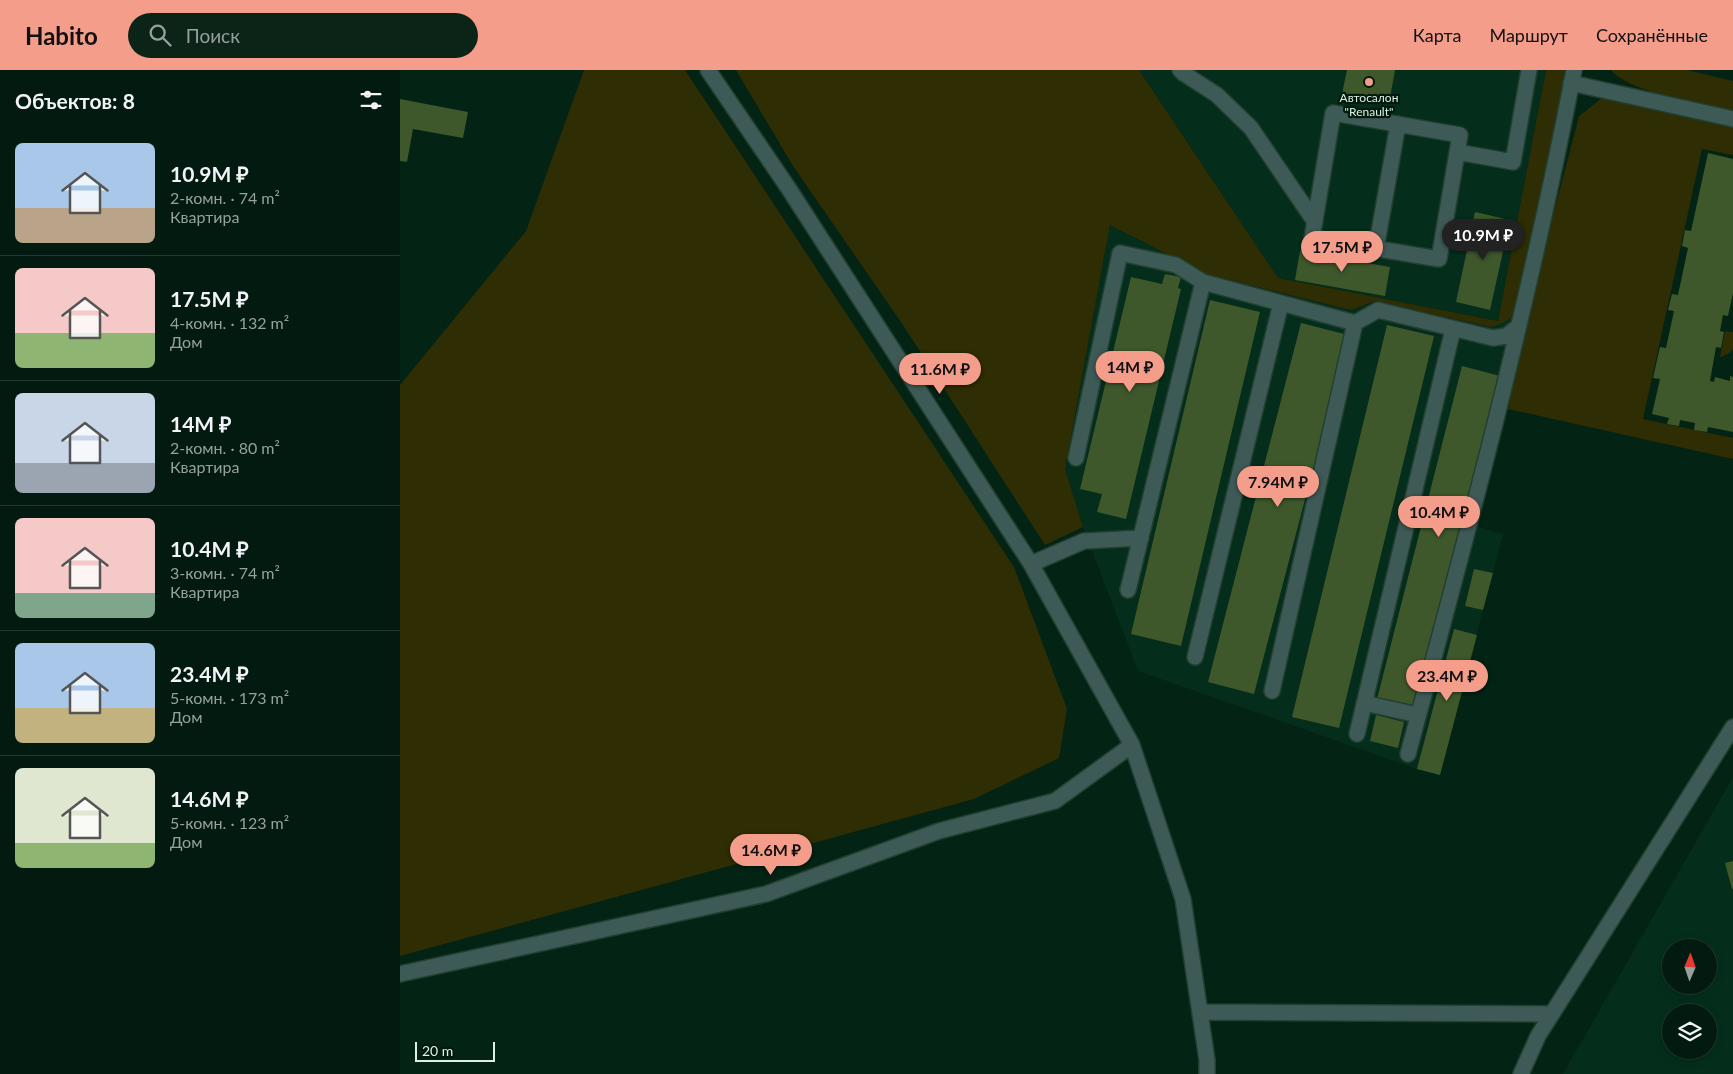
<!DOCTYPE html>
<html lang="ru">
<head>
<meta charset="utf-8">
<style>
	:root { --surface:#021a0f; --page:#0c2318; --text:#f1f3f6; --muted:#96a19e; --line:#23382f; --accent:#f49d8b }
	body { margin:0; font-family:Lato,sans-serif; background:var(--page); color:var(--text); height:100vh; display:flex; flex-direction:column; font-size:19px; white-space:nowrap }
	* { box-sizing:border-box; margin:0 }
	p { font-size:16px; color:var(--muted) }
	.icon { flex:none; width:28px; height:28px; fill:none; stroke:currentColor; stroke-width:2; stroke-linecap:round; stroke-linejoin:round }
	.map { position:relative; flex:1; overflow:hidden }
	.sheet { display:flex; flex-direction:column; background:var(--surface); width:400px }
	.sheet>* { flex:none }
	.needle { width:32px; rotate:2deg }
	.fabs { position:absolute; left:1262px; top:869px; display:grid; gap:10px }
	.fabs a { display:grid; place-items:center; width:55px; height:55px; border-radius:50%; background:var(--surface); box-shadow:0 2px 8px #0003,0 0 0 1px var(--line); font-size:25px }
	.scale { position:absolute; left:15px; bottom:12px; width:80px; box-sizing:border-box; padding-left:5px; border:2px solid #def0e5; border-top:0; font-size:14px; line-height:18px; white-space:nowrap; color:#def0e5; -webkit-text-stroke:4px #001a0b; paint-order:stroke }
	.price { position:absolute; translate:-50% -42px; padding:0 11px; border-radius:18px; background:var(--accent); color:#111; font-size:16px; line-height:32px; filter:drop-shadow(0 1px 2px #0008) }
	.price::after { content:''; position:absolute; left:50%; top:30px; width:15px; height:11px; margin-left:-8px; background:inherit; clip-path:polygon(0 0,100% 0,50% 100%) }
	.price.current { background:#222; color:#fff }
	ul { padding:0; list-style:none }
	li { display:flex; align-items:center; gap:15px; height:125px; padding:0 15px }
	li+li { border-top:1px solid var(--line) }
	li span { display:grid; place-items:center; flex:none; width:140px; height:100px; border-radius:8px; color:#555 }
	li>.icon { margin-inline-start:auto }
	span .icon { width:60px; height:60px; fill:#fffc; stroke-width:1 }
	li b { font-size:21px }
	h2 { display:flex; justify-content:space-between; align-items:center; height:60px; padding:0 15px; font-size:21px }
	header { display:flex; align-items:center; gap:30px; box-sizing:border-box; height:70px; padding:0 25px; background:var(--accent); color:#111 }
	header strong { font-size:24px }
	nav { display:flex; gap:28px; margin-inline-start:auto; font-size:18px }
	.search { width:350px; height:45px; background:var(--page); display:flex; align-items:center; gap:12px; box-sizing:border-box; padding:0 18px; border-radius:28px; color:var(--muted); font-size:19px }
	main { display:flex; flex:1; min-height:0 }
	.map>svg:first-child { display:block }
</style>
</head>
<body>
<header>
<strong>Habito</strong>
<div class="search"><svg class="icon" aria-label="search" viewBox="0 0 24 24"><circle cx="10" cy="10" r="6"/><path d="M15 15l6 6"/></svg>Поиск</div>
<nav><a>Карта</a><a>Маршрут</a><a>Сохранённые</a></nav>
</header>
<main>
<section class="sheet">
<h2>Объектов: 8<svg class="icon" aria-label="filters" viewBox="0 0 24 24"><path d="M4 7h16M4 17h16"/><circle cx="9" cy="7" r="2"/><circle cx="15" cy="17" r="2"/></svg></h2>
<ul>
<li><span style="background:linear-gradient(#a9c7e8 65%,#b9a48a 0)"><svg class="icon" aria-label="home" viewBox="0 0 24 24"><path d="M3 11l9-7 9 7M6 9v11h12V9"/></svg></span><div><b>10.9M ₽</b><p>2-комн. · 74 m²</p><p>Квартира</p></div></li>
<li><span style="background:linear-gradient(#f6c9c9 65%,#8fb573 0)"><svg class="icon" aria-label="home" viewBox="0 0 24 24"><path d="M3 11l9-7 9 7M6 9v11h12V9"/></svg></span><div><b>17.5M ₽</b><p>4-комн. · 132 m²</p><p>Дом</p></div></li>
<li><span style="background:linear-gradient(#c9d6e8 70%,#9aa5b1 0)"><svg class="icon" aria-label="home" viewBox="0 0 24 24"><path d="M3 11l9-7 9 7M6 9v11h12V9"/></svg></span><div><b>14M ₽</b><p>2-комн. · 80 m²</p><p>Квартира</p></div></li>
<li><span style="background:linear-gradient(#f6c9c9 75%,#7fa58c 0)"><svg class="icon" aria-label="home" viewBox="0 0 24 24"><path d="M3 11l9-7 9 7M6 9v11h12V9"/></svg></span><div><b>10.4M ₽</b><p>3-комн. · 74 m²</p><p>Квартира</p></div></li>
<li><span style="background:linear-gradient(#a9c7e8 65%,#c2b280 0)"><svg class="icon" aria-label="home" viewBox="0 0 24 24"><path d="M3 11l9-7 9 7M6 9v11h12V9"/></svg></span><div><b>23.4M ₽</b><p>5-комн. · 173 m²</p><p>Дом</p></div></li>
<li><span style="background:linear-gradient(#dfe7d0 75%,#8fb573 0)"><svg class="icon" aria-label="home" viewBox="0 0 24 24"><path d="M3 11l9-7 9 7M6 9v11h12V9"/></svg></span><div><b>14.6M ₽</b><p>5-комн. · 123 m²</p><p>Дом</p></div></li>
</ul>
</section>
<div class="map">
<svg width="1333" height="1004" viewBox="0 0 1333 1004">
	<rect width="100%" height="100%" fill="#032314"/>
	<path fill="#042e1b" fill-rule="evenodd" d="M 739,0 L 1146,0 L 1098,251 L 878,208 Z
		M 710,155 L 806,204 L 950,240 L 975,231 L 1090,257 L 1116,243 L 1127,246 L 1108,339 L 1078,457 L 1103,464 L 1040,705 L 1017,699 L 738,601 L 683,457 L 665,399 Z
		M 1333,707 L 1333,1004 L 1163,1004 ZM 1271,878 L 1309,878 L 1309,915 L 1271,915 ZM 1271,942 L 1309,942 L 1309,980 L 1271,980 Z"/>
	<path fill="#2e2d03" d="M 184,0 L 285,0 L 614,497 L 667,639 L 659,688 L 574,729 L 0,886 L 0,315 L 126,161 Z
		M 336,0 L 739,0 L 878,208 L 1098,251 L 1146,0 L 1167,0 L 1116,243 C 1108,251 1101,255 1090,257 L 975,231 L 951,240 L 806,204 L 710,155 L 665,399 L 683,457 L 645,475 L 503,255 L 393,96 Z
		M 1211,0 L 1287,0 L 1333,11 L 1333,42 C 1305,35 1228,22 1211,0 Z
		M 1202,28 L 1333,53 L 1333,85 L 1302,79 L 1243,349 L 1333,368 L 1333,389 L 1108,339 L 1127,246 L 1179,46 Z
		M 1325,261 L 1333,262 L 1333,280 L 1328,284 L 1320,287 Z"/>
	<path fill="#3e582b" d="M 947,0 L 995,0 L 989,33 L 942,24 Z
		M 0,29 L 68,42 L 63,68 L 13,59 L 7,92 L 0,91 Z
		M 1308,83 L 1333,89 L 1333,223 L 1328,246 L 1323,245 L 1320,261 L 1324,262 L 1321,278 L 1316,277 L 1310,311 L 1314,312 L 1315,307 L 1330,311 L 1330,306 L 1333,307 L 1333,362 L 1308,357 L 1307,362 L 1294,360 L 1295,353 L 1280,350 L 1279,356 L 1267,354 L 1269,348 L 1252,344 L 1260,309 L 1253,308 L 1260,277 L 1266,278 L 1274,241 L 1268,240 L 1272,224 L 1278,225 L 1288,178 L 1282,176 L 1285,160 L 1291,161 Z
		M 1075,142 L 1110,150 L 1090,240 L 1056,232 Z
		M 900,181 L 990,197 L 985,226 L 895,210 Z
		M 765,204 L 781,207 L 778,218 L 781,219 L 726,449 L 697,442 L 702,424 L 680,419 L 731,207 L 762,214 Z
		M 810,230 L 860,242 L 781,576 L 731,564 Z
		M 901,253 L 948,265 L 854,624 L 808,612 Z
		M 987,255 L 1034,266 L 939,658 L 892,647 Z
		M 1062,296 L 1100,306 L 1016,638 L 977,629 Z
		M 1074,499 L 1093,503 L 1083,540 L 1065,536 Z
		M 1054,559 L 1077,565 L 1040,705 L 1017,699 Z
		M 976,645 L 1004,652 L 998,678 L 970,671 Z
		M 1333,791 L 1333,819 L 1332,819 L 1325,793 Z"/>
	<g fill="none" stroke-linecap="round" stroke-linejoin="round">
		<g stroke="#224031" stroke-width="18">
			<path id="minor" d="M 308,0 L 389,119 L 631,494 L 732,675 L 783,829 L 807,990 L 807,1004
				M 780,0 L 783,3 L 817,25 L 851,58 L 915,152
				M 1171,13 L 1333,49
				M 933,43 L 1060,65 L 1039,189 L 912,168 Z
				M 1057,82 L 1113,92 L 1129,0
				M 976,179 L 998,54
				M 676,388 L 720,183 L 776,195 L 803,212 L 955,253 L 978,240 L 1093,268 L 1106,266 L 1119,256
				M 631,494 L 684,471 L 741,468
				M 728,520 L 803,212
				M 795,587 L 881,233
				M 872,621 L 955,253
				M 964,633 L 1018,645
				M 957,664 L 1053,259
				M 1008,684 C 1069,458 1130,231 1174,0
				M 0,904 L 366,824 L 539,761 L 655,731 L 732,675
				M 800,942 L 1151,944
				M 1121,1004 L 1138,966 L 1333,657"/>
		</g>
		<use href="#minor" stroke="#3e5a56" stroke-width="15"/>
	</g>
	<circle fill="#f49d8b" stroke="#001a0b" stroke-width="2" cx="969" cy="12" r="5"/>
	<g text-anchor="middle" dominant-baseline="central" stroke-width="4.5" stroke-linejoin="round" paint-order="stroke">
		<g font-size="12" fill="#def0e5" stroke="#001a0b">
			<text x="969" y="27">Автосалон<tspan x="969" dy="14">"Renault"</tspan></text>
		</g>
	</g>
</svg>
<div class="fabs">
<a><svg class="needle" viewBox="-14 -14 28 28"><path d="M0-13l5 13h-10z" fill="#e53935"/><path d="M0 13l5-13h-10z" fill="#96a19e"/></svg></a>
<a><svg class="icon" aria-label="layers" viewBox="0 0 24 24"><path d="M12 4l9 5-9 5-9-5zM3 14l9 5 9-5"/></svg></a>
</div>
<div class="scale">20 m</div>
<b class="price current" style="left:1083px;top:191px">10.9M ₽</b>
<b class="price" style="left:942px;top:203px">17.5M ₽</b>
<b class="price" style="left:730px;top:323px">14M ₽</b>
<b class="price" style="left:540px;top:325px">11.6M ₽</b>
<b class="price" style="left:878px;top:438px">7.94M ₽</b>
<b class="price" style="left:1039px;top:468px">10.4M ₽</b>
<b class="price" style="left:1047px;top:632px">23.4M ₽</b>
<b class="price" style="left:371px;top:806px">14.6M ₽</b>
</div>
</main>
</body>
</html>
